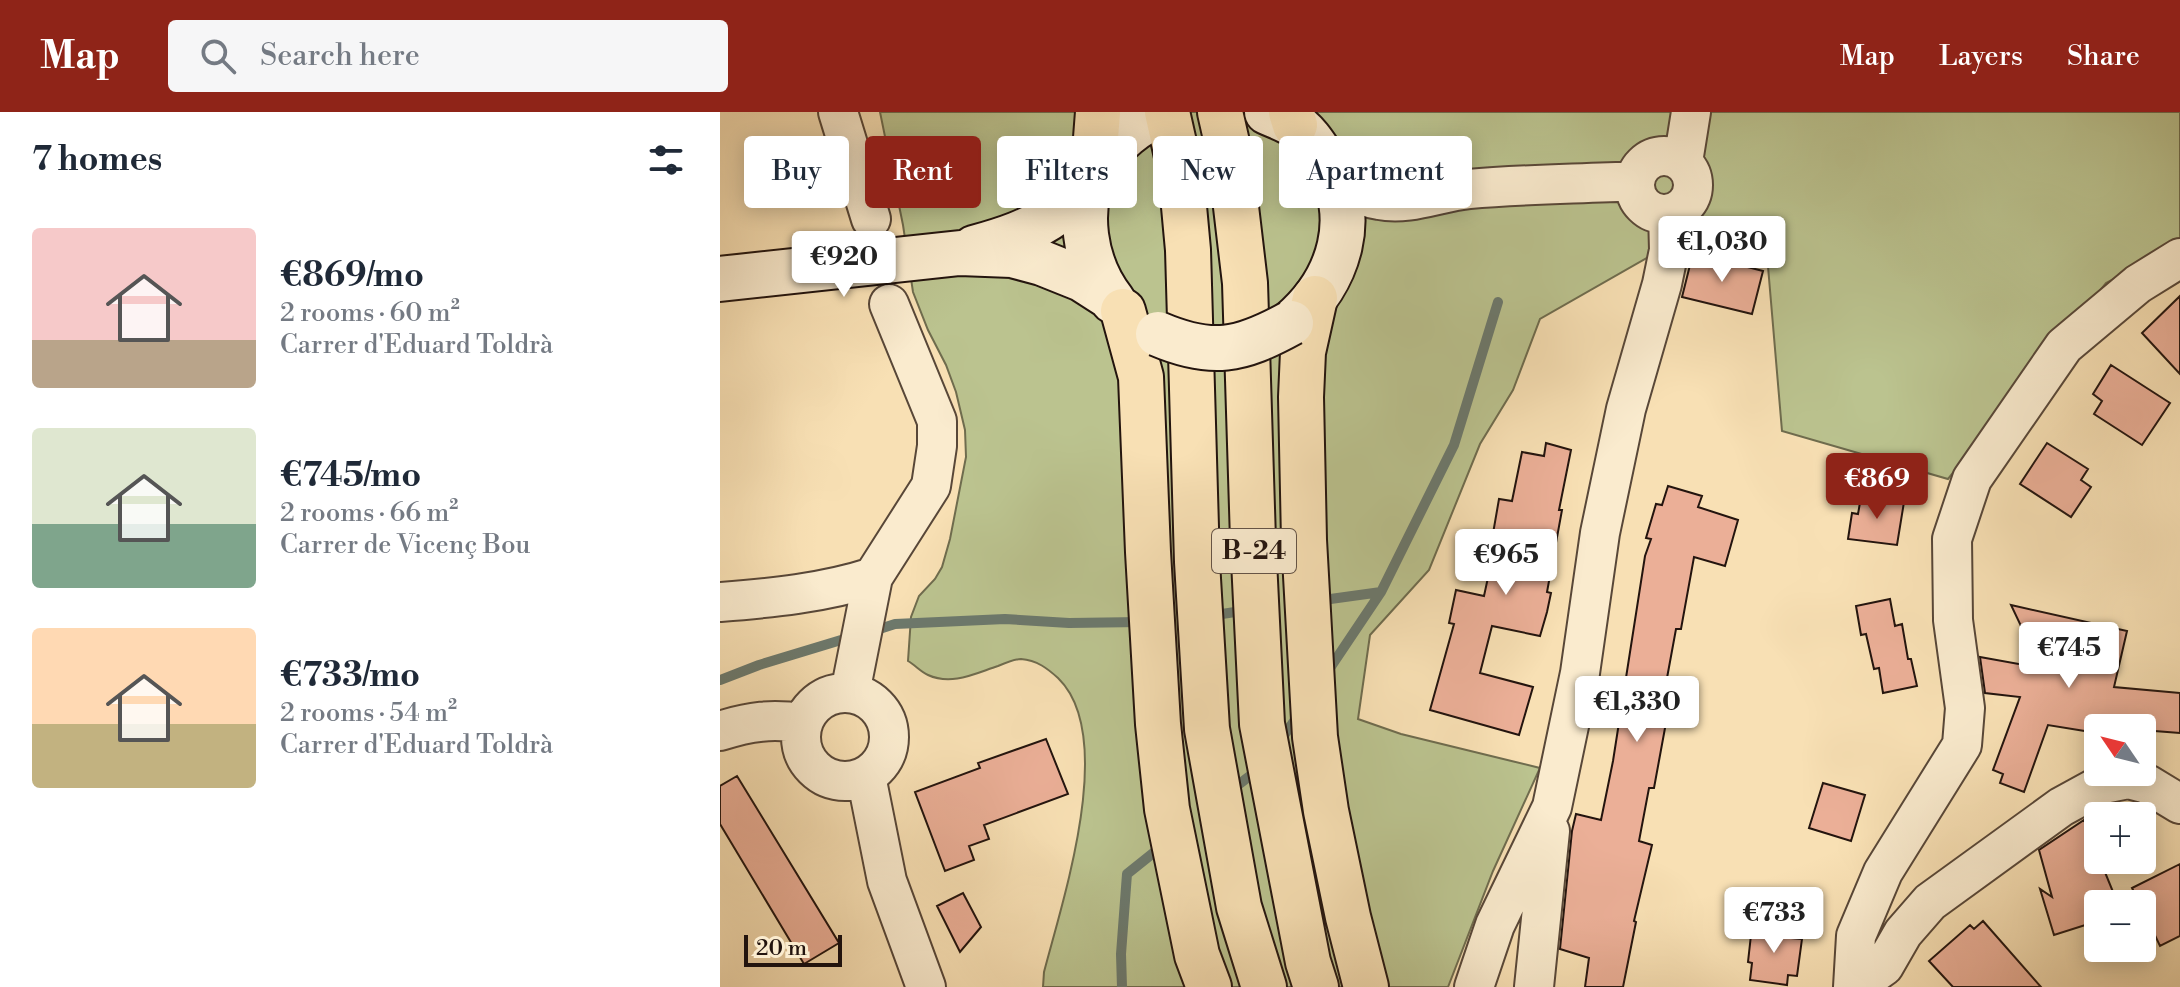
<!DOCTYPE html>
<html lang="en">
<head>
<meta charset="utf-8">
<style>
	:root { --surface:#fff; --page:#f6f6f7; --text:#1f2937; --muted:#747a83; --accent:#8f2418 }
	body { margin:0; font-family:"Libre Bodoni",serif; background:var(--page); color:var(--text); height:100vh; display:flex; flex-direction:column; font-size:30px; white-space:nowrap }
	* { box-sizing:border-box; margin:0 }
	p { font-size:26px; color:var(--muted) }
	.icon { flex:none; width:44px; height:44px; fill:none; stroke:currentColor; stroke-width:2; stroke-linecap:round; stroke-linejoin:round }
	.map { position:relative; flex:1; overflow:hidden }
	.side { display:flex; flex-direction:column; background:var(--surface); width:720px }
	.side>* { flex:none }
	.top-card { position:absolute; left:24px; top:24px; width:760px; height:72px; display:flex; gap:16px }
	.needle { width:52px; rotate:305deg }
	.tools { position:absolute; left:1364px; top:602px; display:grid; gap:16px }
	.tools a { display:grid; place-items:center; width:72px; height:72px; border-radius:8px; background:var(--surface); box-shadow:0 4px 20px #0003; font-size:40px }
	.scale { position:absolute; left:24px; bottom:20px; width:98px; box-sizing:border-box; padding-left:8px; border:4px solid #23140e; border-top:0; font-size:22px; line-height:28px; white-space:nowrap; color:#23140e; -webkit-text-stroke:6px #faebce; paint-order:stroke }
	.price { position:absolute; translate:-50% -68px; padding:0 18px; border-radius:8px; background:#fff; color:#222; font-size:26px; line-height:52px; filter:drop-shadow(0 2px 4px #0008) }
	.price::after { content:''; position:absolute; left:50%; top:48px; width:24px; height:18px; margin-left:-12px; background:inherit; clip-path:polygon(0 0,100% 0,50% 100%) }
	.price.on { background:var(--accent); color:#fff }
	ul { padding:0; list-style:none }
	li { display:flex; align-items:center; gap:24px; height:200px; padding:0 32px }
	li span { display:grid; place-items:center; flex:none; width:224px; height:160px; border-radius:8px; color:#555 }
	li>.icon { margin-inline-start:auto }
	span .icon { width:96px; height:96px; fill:#fffc; stroke-width:1 }
	li b { font-size:34px }
	h2 { display:flex; justify-content:space-between; align-items:center; height:96px; padding:0 32px; font-size:34px }
	.pill { padding:0 28px; border-radius:8px; background:var(--surface); box-shadow:0 4px 20px #0003; font-size:28px; line-height:72px }
	.pill.on { background:var(--accent); color:#fff }
	header { display:flex; align-items:center; gap:48px; box-sizing:border-box; height:112px; padding:0 40px; background:var(--accent); color:#fff }
	header strong { font-size:38px }
	nav { display:flex; gap:44px; margin-inline-start:auto; font-size:28px }
	.search { width:560px; height:72px; background:var(--page); display:flex; align-items:center; gap:20px; box-sizing:border-box; padding:0 28px; border-radius:8px; color:var(--muted); font-size:30px }
	main { display:flex; flex:1; min-height:0 }
	.map>svg:first-child { display:block }
</style>
</head>
<body>
<header>
<strong>Map</strong>
<div class="search"><svg class="icon" aria-label="search" viewBox="0 0 24 24"><circle cx="10" cy="10" r="6"/><path d="M15 15l6 6"/></svg>Search here</div>
<nav><a>Map</a><a>Layers</a><a>Share</a></nav>
</header>
<main>
<section class="side">
<h2>7 homes<svg class="icon" aria-label="filters" viewBox="0 0 24 24"><path d="M4 7h16M4 17h16"/><circle cx="9" cy="7" r="2"/><circle cx="15" cy="17" r="2"/></svg></h2>
<ul>
<li><span style="background:linear-gradient(#f6c9c9 70%,#b9a48a 0)"><svg class="icon" aria-label="home" viewBox="0 0 24 24"><path d="M3 11l9-7 9 7M6 9v11h12V9"/></svg></span><div><b>€869/mo</b><p>2 rooms · 60 m²</p><p>Carrer d'Eduard Toldrà</p></div></li>
<li><span style="background:linear-gradient(#dfe7d0 60%,#7fa58c 0)"><svg class="icon" aria-label="home" viewBox="0 0 24 24"><path d="M3 11l9-7 9 7M6 9v11h12V9"/></svg></span><div><b>€745/mo</b><p>2 rooms · 66 m²</p><p>Carrer de Vicenç Bou</p></div></li>
<li><span style="background:linear-gradient(#ffd9b3 60%,#c2b280 0)"><svg class="icon" aria-label="home" viewBox="0 0 24 24"><path d="M3 11l9-7 9 7M6 9v11h12V9"/></svg></span><div><b>€733/mo</b><p>2 rooms · 54 m²</p><p>Carrer d'Eduard Toldrà</p></div></li>
</ul>
</section>
<div class="map">
<svg width="1460" height="875" viewBox="0 0 1460 875">
	<rect width="100%" height="100%" fill="#f8e0b4"/>
	<filter id="stains"><feTurbulence type="fractalNoise" baseFrequency=".0025" numOctaves="4"/><feColorMatrix values="0 0 0 0 .2 0 0 0 0 .09 0 0 0 0 .02 0 0 0 .5 -.17"/></filter>
	<radialGradient id="worn" r=".72"><stop offset=".6" stop-color="#630" stop-opacity="0"/><stop offset="1" stop-color="#630" stop-opacity=".3"/></radialGradient>
	<path fill="#bbc38f" stroke="#6f6c4e" stroke-width="2" d="M 160,0 L 1460,0 L 1460,132 L 1386,171 L 1228,367 L 1062,319 L 1046,131 L 967,123 L 820,207 L 793,278 L 760,332 L 709,458 L 650,523 L 638,607 L 681,622 L 820,656 L 773,759 L 728,875 L 323,875 L 324,860 C 342,790 398,624 338,566 C 328,557 317,548 301,547 C 295,547 285,551 278,554 C 256,561 232,574 208,563 C 201,560 195,553 188,549 L 191,505 L 199,484 L 215,467 L 222,455 L 230,427 L 246,345 L 245,318 L 236,280 L 226,253 L 208,218 L 193,180 L 183,113 Z"/>
	<g fill="none" stroke-linecap="round" stroke-linejoin="round">
		<path stroke="#6c796d" stroke-width="10" d="M 596,489 L 661,480
			M 489,504 L 528,498
			M 150,520 L 175,512 L 285,507 L 349,511 L 421,510
			M 606,562 L 661,480 L 734,333 L 778,190
			M 0,568 L 39,553 L 131,525
			M 558,632 L 579,602
			M 510,679 L 539,657
			M 402,875 L 401,842 L 407,762 L 442,734"/>
	</g>
	<path fill="#ebaf97" stroke="#23140e" stroke-width="2" d="M 973,141 L 1043,159 L 1032,202 L 962,185 Z
		M 1460,184 L 1460,262 L 1422,221 Z
		M 1391,253 L 1450,291 L 1422,333 L 1374,302 L 1382,289 L 1373,282 Z
		M 826,331 L 851,338 L 839,398 L 842,398 L 827,480 L 831,481 L 827,500 L 820,524 L 772,514 L 760,561 L 813,575 L 799,623 L 710,598 L 734,512 L 729,511 L 736,478 L 764,484 L 775,433 L 771,433 L 779,387 L 792,389 L 802,340 L 824,344 Z
		M 1327,331 L 1368,357 L 1361,368 L 1371,375 L 1351,405 L 1300,372 Z
		M 948,374 L 982,384 L 978,395 L 1018,408 L 1005,454 L 974,445 L 961,517 L 956,517 L 947,566 L 954,567 L 934,676 L 929,676 L 919,729 L 932,733 L 914,809 L 916,810 L 903,875 L 865,875 L 869,846 L 840,837 L 852,719 L 856,702 L 881,708 L 893,649 L 925,444 L 931,427 L 926,426 L 936,392 L 942,393 Z
		M 1146,384 L 1184,390 L 1177,433 L 1128,427 L 1132,401 L 1138,402 L 1141,385 L 1146,386 Z
		M 1170,487 L 1175,514 L 1182,512 L 1188,547 L 1191,547 L 1197,574 L 1163,581 L 1159,556 L 1154,557 L 1146,522 L 1141,523 L 1136,494 Z
		M 1291,493 L 1407,519 L 1394,575 L 1460,581 L 1460,621 L 1422,618 L 1422,616 L 1371,616 L 1371,620 L 1328,613 L 1304,680 L 1280,671 L 1283,662 L 1273,658 L 1300,585 L 1265,581 L 1260,545 L 1321,556 Z
		M 326,627 L 348,682 L 264,713 L 269,727 L 249,734 L 254,748 L 225,759 L 195,680 L 260,656 L 258,651 Z
		M 17,664 L 119,831 L 84,852 L 0,712 L 0,674 Z
		M 1103,671 L 1145,683 L 1131,729 L 1089,716 Z
		M 1364,708 L 1378,743 L 1378,748 L 1380,748 L 1398,792 L 1378,792 L 1378,809 L 1334,823 L 1320,777 L 1332,785 L 1319,738 Z
		M 1460,752 L 1460,824 L 1440,834 L 1422,796 L 1422,792 L 1420,792 L 1412,776 Z
		M 243,781 L 261,815 L 240,840 L 217,794 Z
		M 1263,809 L 1321,875 L 1233,875 L 1209,849 L 1250,813 L 1254,817 Z
		M 1032,814 L 1073,819 L 1072,826 L 1082,827 L 1077,864 L 1068,863 L 1067,873 L 1030,868 L 1032,851 L 1028,850 Z"/>
	<g fill="none" stroke-linecap="round" stroke-linejoin="round">
		<g stroke="#584738" stroke-width="42">
			<path id="street" d="M 118,0 L 151,107
				M915 73a29 29 0 1 1 58 0a29 29 0 1 1-58 0Z
				M 963,50 L 971,0
				M 613,60 C 626,74 639,85 659,88 C 690,94 719,80 749,77 C 804,72 860,72 915,69
				M 0,490 C 51,486 104,481 153,465
				M 130,581 L 153,465 L 211,374 L 217,334 L 217,309 L 169,192
				M81 625a44 44 0 1 1 88 0a44 44 0 1 1-88 0Z
				M 0,619 C 31,609 51,607 83,611
				M 146,664 L 167,769 L 206,875
				M 754,875 L 775,813 L 832,695 L 860,561 L 880,421 L 906,297 L 942,172 L 949,138 L 948,102
				M 814,875 L 830,719
				M 1133,875 L 1136,824 L 1163,760 L 1242,633 L 1245,596 L 1233,508 L 1232,427 L 1252,367 L 1344,234 L 1418,172 L 1460,146
				M 1135,875 L 1164,854 L 1183,821 L 1210,790 L 1341,695 L 1383,672 L 1408,667 L 1427,672 L 1460,692"/>
		</g>
		<g stroke="#23140e" stroke-width="48">
			<path id="secondary" d="M 547,0 C 556,4 567,8 575,13 C 587,21 595,34 603,46 C 641,103 620,169 571,211
				M 254,136 C 283,128 312,119 336,101 C 350,90 361,77 373,65
				M 0,167 L 240,141 L 292,143 L 322,151 L 362,167 L 390,185
				M 393,189 C 365,153 354,95 379,55 C 393,30 418,11 444,0"/>
		</g>
		<g stroke="#23140e" stroke-width="48">
			<path id="highway" d="M 447,0 L 461,62 L 468,138 L 477,450 L 487,617 L 519,795 L 544,875
				M 500,0 L 510,44 L 525,171 L 533,428 L 542,612 L 588,850 L 596,875
				M 571,0 L 575,13
				M 373,65 L 378,0
				M 595,186 L 583,240 L 581,285 L 584,428 L 595,625 L 606,699 L 628,805 L 646,875
				M 403,199 L 421,265 L 428,440 L 438,612 L 447,697 L 477,843 L 489,875"/>
		</g>
		<use href="#street" stroke="#faebce" stroke-width="38"/>
		<use href="#secondary" stroke="#faebce" stroke-width="44"/>
		<use href="#highway" stroke="#f8e0b4" stroke-width="44"/>
		<g stroke="#23140e" stroke-width="48" stroke-linecap="butt">
			<path id="secondary-bridge" d="M 438,222 C 492,245 520,239 571,211"/>
		</g>
		<use href="#secondary-bridge" stroke="#faebce" stroke-width="44"/>
	</g>
	<g text-anchor="middle" dominant-baseline="central" stroke-width="8" stroke-linejoin="round" paint-order="stroke">
		<rect fill="#faebce" stroke="#645448" stroke-width="2" x="492" y="417" width="84" height="44" rx="6"/>
		<g font-size="26" font-weight="bold" fill="#23140e">
			<text x="534" y="439">B-24</text>
		</g>
	</g>
	<rect width="100%" height="100%" filter="url(#stains)"/>
	<rect width="100%" height="100%" fill="url(#worn)"/>
</svg>
<div class="tools">
<a><svg class="needle" viewBox="-14 -14 28 28"><path d="M0-13l5 13h-10z" fill="#e53935"/><path d="M0 13l5-13h-10z" fill="#747a83"/></svg></a>
<a>+</a>
<a>−</a>
</div>
<div class="scale">20 m</div>
<b class="price" style="left:1002px;top:172px">€1,030</b>
<b class="price" style="left:124px;top:187px">€920</b>
<b class="price on" style="left:1157px;top:409px">€869</b>
<b class="price" style="left:786px;top:485px">€965</b>
<b class="price" style="left:1349px;top:578px">€745</b>
<b class="price" style="left:917px;top:632px">€1,330</b>
<b class="price" style="left:1054px;top:843px">€733</b>
<div class="top-card">
<a class="pill">Buy</a>
<a class="pill on">Rent</a>
<a class="pill">Filters</a>
<a class="pill">New</a>
<a class="pill">Apartment</a>
</div>
</div>
</main>
</body>
</html>
